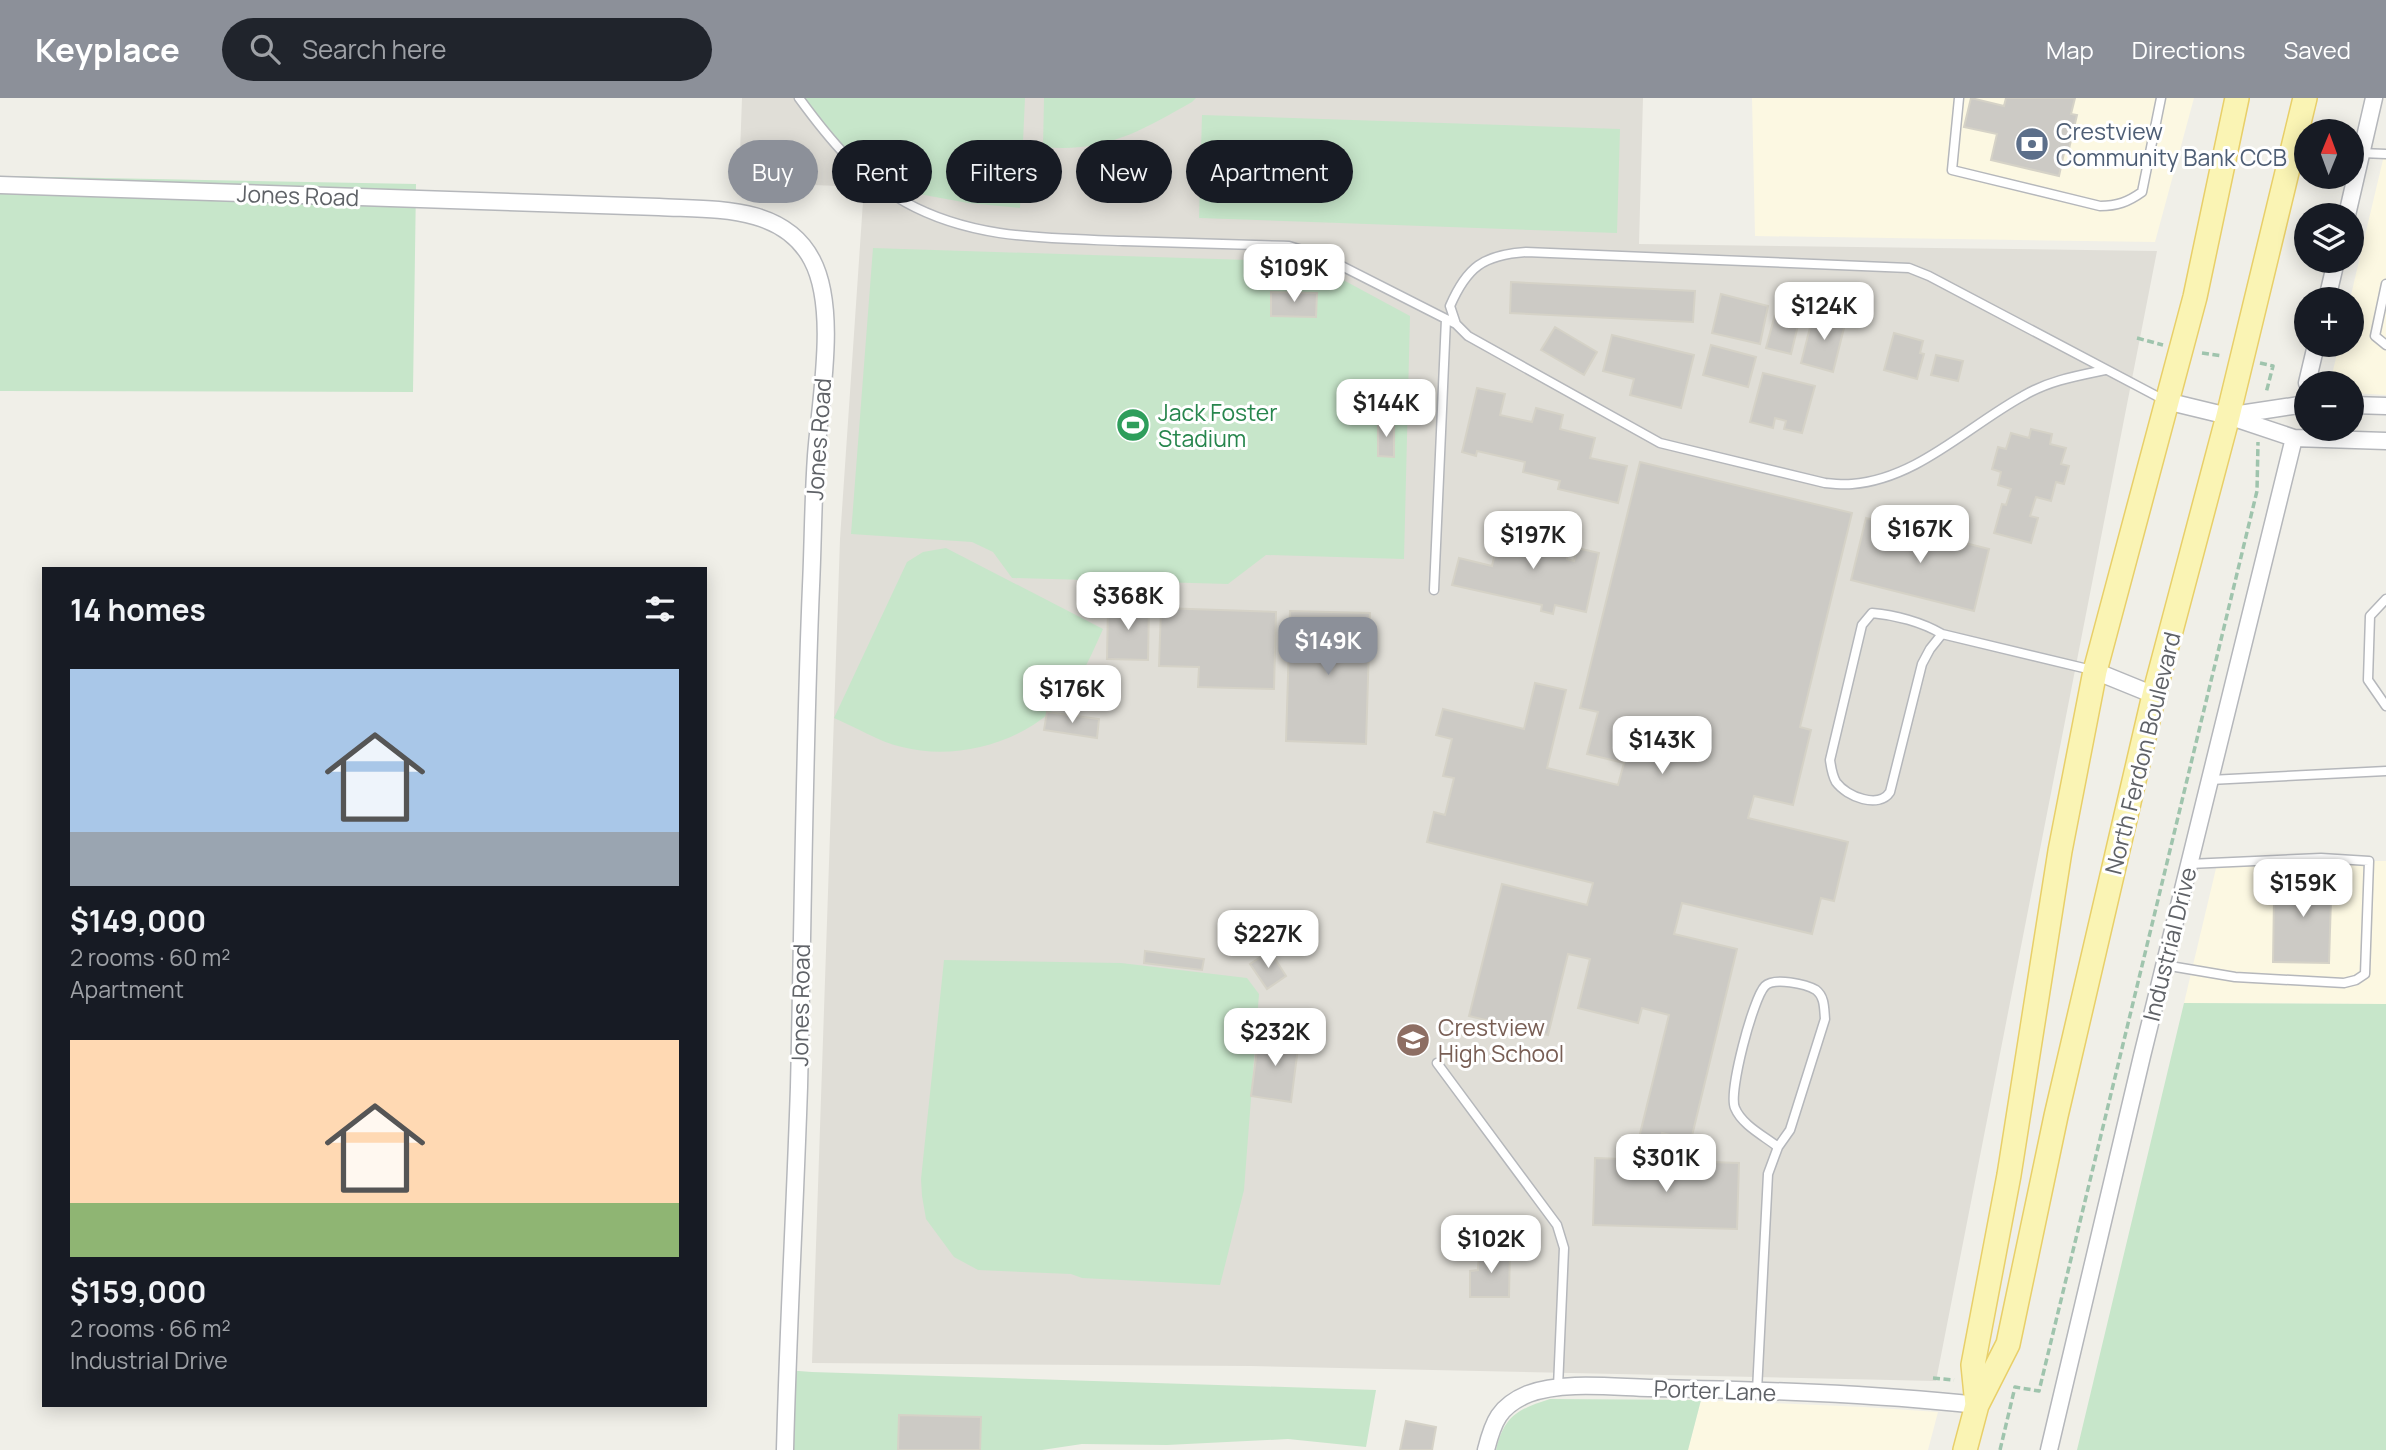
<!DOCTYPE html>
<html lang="en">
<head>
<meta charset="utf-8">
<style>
	:root { --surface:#171b24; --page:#20242c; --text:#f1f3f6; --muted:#9ea1a6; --accent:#8c9099 }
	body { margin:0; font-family:Manrope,sans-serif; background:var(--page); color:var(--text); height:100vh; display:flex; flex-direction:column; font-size:26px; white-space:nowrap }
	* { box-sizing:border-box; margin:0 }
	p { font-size:23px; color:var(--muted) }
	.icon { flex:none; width:38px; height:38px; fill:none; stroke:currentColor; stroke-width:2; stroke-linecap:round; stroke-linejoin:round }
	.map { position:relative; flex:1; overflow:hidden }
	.sheet { position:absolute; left:42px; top:469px; width:665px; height:840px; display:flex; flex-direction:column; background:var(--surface); border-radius:0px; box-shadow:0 4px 18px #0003 }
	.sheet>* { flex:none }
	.hud { position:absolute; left:728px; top:42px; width:665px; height:63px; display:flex; gap:14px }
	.needle { width:46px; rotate:1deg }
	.buttons { position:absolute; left:2294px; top:21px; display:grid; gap:14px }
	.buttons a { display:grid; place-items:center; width:70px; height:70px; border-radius:50%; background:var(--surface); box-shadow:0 4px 18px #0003; font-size:35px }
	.price { position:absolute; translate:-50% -60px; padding:0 16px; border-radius:14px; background:#fff; color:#222; font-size:23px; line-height:46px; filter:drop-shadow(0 2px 4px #0008) }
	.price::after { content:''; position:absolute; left:50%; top:42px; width:21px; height:16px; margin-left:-10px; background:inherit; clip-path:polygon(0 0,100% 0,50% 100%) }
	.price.selected { background:var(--accent); color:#fff }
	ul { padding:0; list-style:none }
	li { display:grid; align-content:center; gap:14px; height:371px; padding:0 28px }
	li span { display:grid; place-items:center; height:217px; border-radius:0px; color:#555 }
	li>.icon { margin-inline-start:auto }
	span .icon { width:126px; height:126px; fill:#fffc; stroke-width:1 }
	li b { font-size:30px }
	h2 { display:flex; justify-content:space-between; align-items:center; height:84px; padding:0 28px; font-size:30px }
	.chip { padding:0 24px; border-radius:32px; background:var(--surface); box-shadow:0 4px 18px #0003; font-size:24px; line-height:63px }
	.chip.selected { background:var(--accent); color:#fff }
	header { display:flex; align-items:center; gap:42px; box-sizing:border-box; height:98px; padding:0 35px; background:var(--accent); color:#fff }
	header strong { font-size:33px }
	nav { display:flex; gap:38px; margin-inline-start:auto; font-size:24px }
	.search { width:490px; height:63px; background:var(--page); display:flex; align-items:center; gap:18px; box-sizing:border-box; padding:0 24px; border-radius:38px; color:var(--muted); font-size:26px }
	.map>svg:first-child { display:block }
</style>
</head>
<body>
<header>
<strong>Keyplace</strong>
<div class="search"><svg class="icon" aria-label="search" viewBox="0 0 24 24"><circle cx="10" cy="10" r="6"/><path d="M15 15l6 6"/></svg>Search here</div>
<nav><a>Map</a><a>Directions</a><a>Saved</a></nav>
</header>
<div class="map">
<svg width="2386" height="1352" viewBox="0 0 2386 1352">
	<rect width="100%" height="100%" fill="#f0efe8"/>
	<path fill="#fcf8e2" d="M 1752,0 L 2194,0 L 2155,144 L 1755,138 Z
		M 2386,49 L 2386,297 L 2352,295 L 2352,285 L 2330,285 L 2339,247 L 2352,247 L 2352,201 L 2350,201 Z
		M 2218,762 L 2386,763 L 2386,906 L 2184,905 Z
		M 1701,1302 L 1864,1309 L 1938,1314 L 1928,1352 L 1688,1352 Z"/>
	<path fill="#e0ded7" d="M 742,0 L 1643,0 L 1639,146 L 2157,153 L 1936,1283 L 1251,1268 L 812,1265 L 840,441 L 864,89 L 739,84 Z"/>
	<path fill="#c7e6ca" d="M 799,0 L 1025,0 L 1020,110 L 968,105 L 908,94 L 861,69 Z
		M 1044,0 L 1196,0 L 1192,4 C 1141,33 1104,55 1043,49 Z
		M 1202,17 L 1620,31 L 1617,135 L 1199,120 Z
		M 0,78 L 416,86 L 413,294 L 0,293 Z
		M 873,150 L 1310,164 L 1410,218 L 1404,461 L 1266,457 L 1228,486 L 1012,480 L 993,454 L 972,444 L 851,436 Z
		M 946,450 L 1103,531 C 1095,549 1087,567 1077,584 C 1042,639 965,665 902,649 C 879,644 856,629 834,620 L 907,464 L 923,454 Z
		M 944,862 L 1121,865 L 1247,880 L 1259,896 L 1244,1092 L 1220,1187 L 1082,1180 L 1071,1176 L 978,1172 L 954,1159 L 926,1121 L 922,1098 L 921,1081 Z
		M 2184,905 L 2386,906 L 2386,1352 L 2077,1352 Z
		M 785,1272 L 812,1274 L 1376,1292 L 1366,1349 L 1288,1341 L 1167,1347 L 1082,1346 L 1042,1352 L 777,1352 Z
		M 1550,1301 L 1701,1302 L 1688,1352 L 1496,1352 C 1504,1318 1518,1311 1550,1301 Z"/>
	<path fill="#cccac5" stroke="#d5d2c7" stroke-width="2" d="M 1971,0 L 2004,8 L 2006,0 L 2075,0 L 2071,16 L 2077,17 L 2068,55 L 2064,55 L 2059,78 L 1991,62 L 1997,36 L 1964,29 Z
		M 1511,184 L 1695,193 L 1693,224 L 1510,215 Z
		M 1271,194 L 1317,195 L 1316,219 L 1271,218 Z
		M 1721,196 L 1768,208 L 1760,246 L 1712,235 Z
		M 1777,209 L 1801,215 L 1791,256 L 1766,250 Z
		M 1814,214 L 1846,222 L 1833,274 L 1801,265 Z
		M 1555,229 L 1597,254 L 1584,277 L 1541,252 Z
		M 1894,235 L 1923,243 L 1920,255 L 1924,256 L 1917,281 L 1884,272 Z
		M 1612,237 L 1694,257 L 1681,310 L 1630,297 L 1634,281 L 1603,273 Z
		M 1711,247 L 1756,259 L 1748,289 L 1703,277 Z
		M 1936,257 L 1963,263 L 1958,283 L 1931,277 Z
		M 1763,275 L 1815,288 L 1802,335 L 1784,331 L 1786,323 L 1775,320 L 1773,330 L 1750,324 Z
		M 1477,290 L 1505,296 L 1500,317 L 1532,324 L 1536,310 L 1563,317 L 1560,331 L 1595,340 L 1590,360 L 1627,368 L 1618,405 L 1558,391 L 1560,383 L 1523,374 L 1525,364 L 1477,353 L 1476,358 L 1462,354 Z
		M 1378,323 L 1394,323 L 1394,359 L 1378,358 Z
		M 2031,331 L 2052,336 L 2050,346 L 2066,350 L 2061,366 L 2069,368 L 2064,386 L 2056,384 L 2051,403 L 2036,399 L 2030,418 L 2038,420 L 2031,445 L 1994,435 L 2002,406 L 2006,407 L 2011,391 L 1998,387 L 2001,374 L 1992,371 L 1998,349 L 2006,351 L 2011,335 L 2029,340 Z
		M 1640,364 L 1852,415 L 1800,629 L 1811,632 L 1793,707 L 1754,698 L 1748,720 L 1848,744 L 1834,803 L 1821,800 L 1812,836 L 1682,805 L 1674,836 L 1737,851 L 1691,1042 L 1662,1035 L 1657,1053 L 1637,1048 L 1669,917 L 1642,910 L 1638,925 L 1578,910 L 1590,861 L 1568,856 L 1548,937 L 1469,918 L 1502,786 L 1587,807 L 1593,785 L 1427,744 L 1434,714 L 1445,717 L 1454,680 L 1443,678 L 1452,641 L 1436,637 L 1443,611 L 1524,631 L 1535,585 L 1566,592 L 1547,670 L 1618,687 L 1624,665 L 1587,656 L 1598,614 L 1580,610 Z
		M 1866,420 L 1989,451 L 1974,513 L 1851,482 Z
		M 1502,426 L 1571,443 L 1567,461 L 1574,463 L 1577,450 L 1599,455 L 1586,514 L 1555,507 L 1553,516 L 1541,513 L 1542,507 L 1452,487 L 1459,460 L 1492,468 Z
		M 1108,507 L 1149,507 L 1148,562 L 1107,561 Z
		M 1161,510 L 1276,514 L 1274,591 L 1198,589 L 1199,569 L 1159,568 Z
		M 1290,513 L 1370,515 L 1366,646 L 1286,643 Z
		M 1047,614 L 1099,621 L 1097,640 L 1044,632 Z
		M 2289,767 L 2322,768 L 2321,800 L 2331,800 L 2329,865 L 2273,864 L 2274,800 L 2288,800 Z
		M 1145,853 L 1204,861 L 1202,872 L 1144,865 Z
		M 1270,853 L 1286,878 L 1267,891 L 1250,866 Z
		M 1259,936 L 1299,942 L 1291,1004 L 1251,998 Z
		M 1595,1060 L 1739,1065 L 1737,1131 L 1593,1127 Z
		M 1510,1151 L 1509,1199 L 1470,1199 L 1470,1173 L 1478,1172 L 1479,1152 Z
		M 899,1317 L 981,1319 L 980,1352 L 898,1352 Z
		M 1406,1323 L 1436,1329 L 1432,1352 L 1400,1352 Z"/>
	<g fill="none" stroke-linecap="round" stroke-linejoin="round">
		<g stroke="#b5b7bb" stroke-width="11">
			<path id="lane" d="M 799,0 C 829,41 860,79 905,104 C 973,142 1048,140 1123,143 C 1179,145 1234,146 1289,148 L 1322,158 L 1456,226
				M 1959,0 L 1952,72 L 2100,108 C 2117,108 2128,104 2142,94 L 2161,0
				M 2361,55 L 2386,56
				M 2386,186 L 2375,238 L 2386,247
				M 2105,272 C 2076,278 2048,283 2023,298 C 1968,328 1917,381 1852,386 C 1844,387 1834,386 1825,385 L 1660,345 L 1468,238 L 1456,226 L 1450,208 C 1467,169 1483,157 1526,154 L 1909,170 L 1929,178 L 2166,303
				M 1434,492 L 1446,221
				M 2386,501 L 2370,518 L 2368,582 L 2386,608
				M 1942,536 L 1930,551 L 1922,566 L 1890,694 C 1879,711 1847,699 1836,684 C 1832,677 1831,669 1830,662 L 1862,527 L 1872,515 C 1895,517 1922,524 1942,536 L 2092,572
				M 2210,682 L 2386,673
				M 2164,867 L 2235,879 L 2344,885 L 2356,882 L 2365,876 L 2369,763 L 2321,760 L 2189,766
				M 1437,965 L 1557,1127 L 1564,1150 L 1558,1289
				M 1757,1293 L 1768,1076 L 1778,1049 L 1790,1032 L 1825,921 C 1824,911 1825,899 1816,892 C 1806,886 1774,879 1765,888 C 1753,900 1728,995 1735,1010 C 1742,1027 1764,1038 1778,1049"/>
		</g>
		<g stroke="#b5b7bb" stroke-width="19">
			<path id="street" d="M 0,87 L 659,109 C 712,112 783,106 812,162 C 838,211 820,302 816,358 C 813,401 813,445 811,488 C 804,655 803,822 799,989 C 795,1110 788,1231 785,1352
				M 2347,117 L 2374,0
				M 2327,201 L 2336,163
				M 2307,285 L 2316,247
				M 2166,303 L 2228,318 L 2294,340 L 2386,343
				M 2352,307 L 2386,308
				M 2233,317 L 2306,306
				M 2095,573 L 2154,597
				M 1486,1352 C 1493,1324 1499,1308 1528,1296 C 1562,1283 1612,1289 1649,1290 C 1758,1292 1869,1295 1977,1307
				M 2049,1352 L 2142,958 L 2294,340"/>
		</g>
		<g stroke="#e8cf69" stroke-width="26">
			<path id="primary" d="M 1977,1307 L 1973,1267 L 2009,1077 L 2060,753 L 2095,573 L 2195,199 L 2237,0
				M 1965,1352 L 1977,1307 L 2008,1246 L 2056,1018 L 2154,597 L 2228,318 L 2305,0"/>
		</g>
		<path stroke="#9fc4ad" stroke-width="3.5" stroke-dasharray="7 3.5" stroke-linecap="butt" d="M 2137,240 L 2163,247
			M 2202,255 L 2222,258
			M 2260,265 L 2273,268 L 2266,295
			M 1933,1280 L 1954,1282
			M 2000,1352 L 2015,1289 L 2039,1293 L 2257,393 L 2258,344"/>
		<use href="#lane" stroke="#fff" stroke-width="8"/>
		<use href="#street" stroke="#fff" stroke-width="16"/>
		<use href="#primary" stroke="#faf4b4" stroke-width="23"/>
	</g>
	<defs>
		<g id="bank-disc" transform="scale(1.75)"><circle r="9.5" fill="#5c6f8a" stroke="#fff"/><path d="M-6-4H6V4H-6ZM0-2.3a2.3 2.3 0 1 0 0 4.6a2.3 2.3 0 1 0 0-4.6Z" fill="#fff"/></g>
		<g id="stadium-disc" transform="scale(1.75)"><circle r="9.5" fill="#2e9e5b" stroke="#fff"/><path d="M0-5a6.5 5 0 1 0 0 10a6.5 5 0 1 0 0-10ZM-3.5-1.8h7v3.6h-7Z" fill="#fff"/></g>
		<g id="school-disc" transform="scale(1.75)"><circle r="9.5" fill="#8d6e63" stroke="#fff"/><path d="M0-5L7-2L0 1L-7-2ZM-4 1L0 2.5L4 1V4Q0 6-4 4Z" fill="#fff"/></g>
	</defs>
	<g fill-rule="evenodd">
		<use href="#bank-disc" x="2032" y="46"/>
		<use href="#stadium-disc" x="1133" y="327"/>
		<use href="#school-disc" x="1413" y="942"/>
	</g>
	<g text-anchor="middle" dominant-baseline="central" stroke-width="6" stroke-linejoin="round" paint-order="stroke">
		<g font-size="23" fill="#4e5e75" stroke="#fff" text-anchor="start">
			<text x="2056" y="33">Crestview<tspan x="2056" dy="26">Community Bank CCB</tspan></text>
		</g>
		<g font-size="23" fill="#5f6267" stroke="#fff">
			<text transform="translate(298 97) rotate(2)">Jones Road</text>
			<text transform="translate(818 341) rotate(-86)">Jones Road</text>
			<text transform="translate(2142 655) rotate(-76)">North Ferdon Boulevard</text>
			<text transform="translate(2169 846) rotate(-76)">Industrial Drive</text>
			<text transform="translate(800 907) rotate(-89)">Jones Road</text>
			<text transform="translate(1715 1292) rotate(2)">Porter Lane</text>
		</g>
		<g font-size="23" fill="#27864d" stroke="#fff" text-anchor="start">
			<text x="1158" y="314">Jack Foster<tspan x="1158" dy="26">Stadium</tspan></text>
		</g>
		<g font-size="23" fill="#785e54" stroke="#fff" text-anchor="start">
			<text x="1438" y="929">Crestview<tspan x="1438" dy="26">High School</tspan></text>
		</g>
	</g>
</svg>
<div class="buttons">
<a><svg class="needle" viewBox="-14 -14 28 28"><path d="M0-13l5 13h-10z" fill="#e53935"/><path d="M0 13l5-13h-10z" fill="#9ea1a6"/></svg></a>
<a><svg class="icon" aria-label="layers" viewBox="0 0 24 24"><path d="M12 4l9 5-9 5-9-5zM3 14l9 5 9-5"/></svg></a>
<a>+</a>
<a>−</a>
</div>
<b class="price" style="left:1294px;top:206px">$109K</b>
<b class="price" style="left:1824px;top:244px">$124K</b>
<b class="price" style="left:1386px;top:341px">$144K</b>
<b class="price" style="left:1920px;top:467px">$167K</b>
<b class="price" style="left:1533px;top:473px">$197K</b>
<b class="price" style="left:1128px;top:534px">$368K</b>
<b class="price selected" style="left:1328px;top:579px">$149K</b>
<b class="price" style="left:1072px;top:627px">$176K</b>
<b class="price" style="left:1662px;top:678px">$143K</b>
<b class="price" style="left:2303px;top:821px">$159K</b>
<b class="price" style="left:1268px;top:872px">$227K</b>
<b class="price" style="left:1275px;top:970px">$232K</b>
<b class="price" style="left:1666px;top:1096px">$301K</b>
<b class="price" style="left:1491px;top:1177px">$102K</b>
<div class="hud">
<a class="chip selected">Buy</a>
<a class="chip">Rent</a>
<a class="chip">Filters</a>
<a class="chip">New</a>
<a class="chip">Apartment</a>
</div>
<section class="sheet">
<h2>14 homes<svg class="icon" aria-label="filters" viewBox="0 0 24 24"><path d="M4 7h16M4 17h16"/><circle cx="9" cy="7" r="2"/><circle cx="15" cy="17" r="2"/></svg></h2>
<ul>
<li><span style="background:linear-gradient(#a9c7e8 75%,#9aa5b1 0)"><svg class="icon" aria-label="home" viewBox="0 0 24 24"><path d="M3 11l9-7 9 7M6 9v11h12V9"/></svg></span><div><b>$149,000</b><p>2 rooms · 60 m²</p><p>Apartment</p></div></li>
<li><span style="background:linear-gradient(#ffd9b3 75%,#8fb573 0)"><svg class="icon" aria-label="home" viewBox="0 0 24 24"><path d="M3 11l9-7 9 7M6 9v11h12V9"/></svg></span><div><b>$159,000</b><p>2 rooms · 66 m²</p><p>Industrial Drive</p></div></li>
</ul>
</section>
</div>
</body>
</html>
